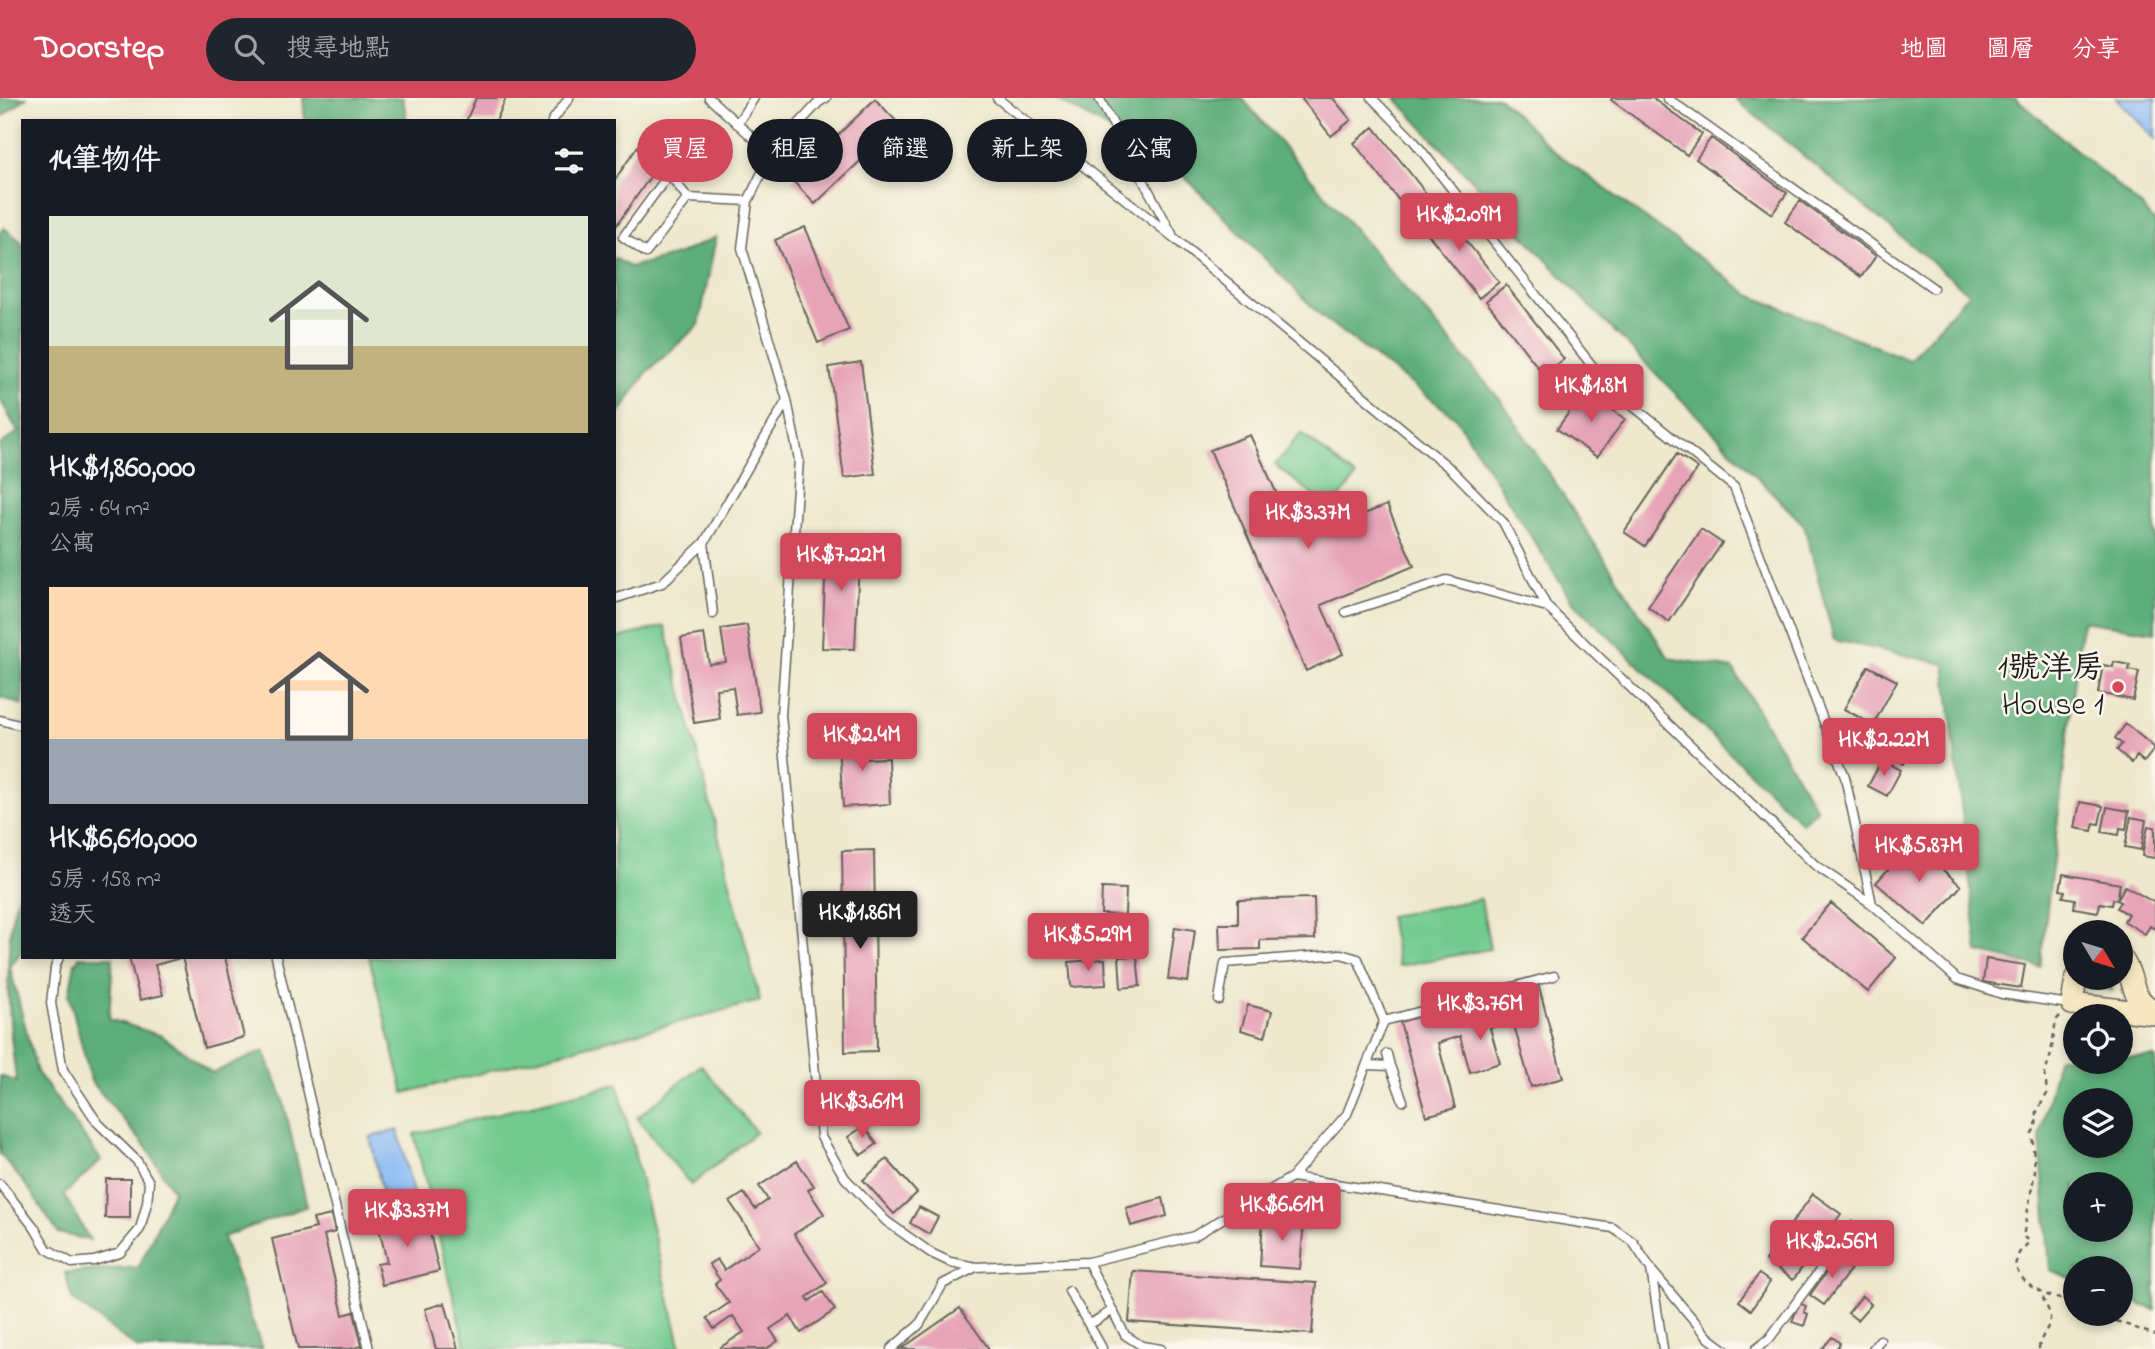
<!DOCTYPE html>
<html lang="zh-TW">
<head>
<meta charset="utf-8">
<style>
	:root { --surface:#171b24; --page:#20242c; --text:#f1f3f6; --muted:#9ea1a6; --accent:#d1495b }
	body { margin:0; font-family:"Indie Flower","LXGW WenKai TC",sans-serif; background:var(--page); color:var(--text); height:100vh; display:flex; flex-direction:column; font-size:26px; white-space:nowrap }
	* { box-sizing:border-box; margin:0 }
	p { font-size:23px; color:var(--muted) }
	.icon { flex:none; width:38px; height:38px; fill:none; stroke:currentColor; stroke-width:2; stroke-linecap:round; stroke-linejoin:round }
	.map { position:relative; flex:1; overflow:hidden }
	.panel { position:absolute; left:21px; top:21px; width:595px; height:840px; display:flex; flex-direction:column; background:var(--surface); border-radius:0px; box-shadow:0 4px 10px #0003 }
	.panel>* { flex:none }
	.top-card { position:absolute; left:637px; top:21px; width:665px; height:63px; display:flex; gap:14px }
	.needle { width:46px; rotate:128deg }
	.tools { position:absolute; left:2063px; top:822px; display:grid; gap:14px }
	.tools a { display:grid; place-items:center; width:70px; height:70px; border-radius:50%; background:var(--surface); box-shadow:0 4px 10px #0003; font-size:35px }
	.price { position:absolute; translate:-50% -60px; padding:0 16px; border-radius:7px; background:var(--accent); color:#fff; font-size:23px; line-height:46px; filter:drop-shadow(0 2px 4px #0008) }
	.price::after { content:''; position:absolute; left:50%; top:42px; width:21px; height:16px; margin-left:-10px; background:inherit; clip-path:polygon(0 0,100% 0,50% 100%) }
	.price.current { background:#222; color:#fff }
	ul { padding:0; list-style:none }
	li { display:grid; align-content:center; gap:14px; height:371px; padding:0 28px }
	li span { display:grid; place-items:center; height:217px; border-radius:0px; color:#555 }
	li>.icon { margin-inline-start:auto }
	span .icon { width:126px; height:126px; fill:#fffc; stroke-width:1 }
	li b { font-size:30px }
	h2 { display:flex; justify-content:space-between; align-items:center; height:84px; padding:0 28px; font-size:30px }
	.pill { padding:0 24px; border-radius:32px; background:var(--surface); box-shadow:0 4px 10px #0003; font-size:24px; line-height:63px }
	.pill.current { background:var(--accent); color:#fff }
	header { display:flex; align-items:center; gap:42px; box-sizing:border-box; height:98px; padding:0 35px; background:var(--accent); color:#fff }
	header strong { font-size:33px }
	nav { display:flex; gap:38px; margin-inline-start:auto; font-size:24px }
	.search { width:490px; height:63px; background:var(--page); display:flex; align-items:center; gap:18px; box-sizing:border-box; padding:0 24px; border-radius:38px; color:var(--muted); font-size:26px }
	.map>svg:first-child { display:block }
</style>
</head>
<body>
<header>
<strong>Doorstep</strong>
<div class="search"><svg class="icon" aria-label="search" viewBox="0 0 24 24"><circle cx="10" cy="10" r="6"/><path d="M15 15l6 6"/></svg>搜尋地點</div>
<nav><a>地圖</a><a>圖層</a><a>分享</a></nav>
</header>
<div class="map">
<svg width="2155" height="1251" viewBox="0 0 2155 1251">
	<rect width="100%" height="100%" fill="#fbf7ec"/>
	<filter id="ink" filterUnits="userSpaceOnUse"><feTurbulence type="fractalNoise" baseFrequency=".0143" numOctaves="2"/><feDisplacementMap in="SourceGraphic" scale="14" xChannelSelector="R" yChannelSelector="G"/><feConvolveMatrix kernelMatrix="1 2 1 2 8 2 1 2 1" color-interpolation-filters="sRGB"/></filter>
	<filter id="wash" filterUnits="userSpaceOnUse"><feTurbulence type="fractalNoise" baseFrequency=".00686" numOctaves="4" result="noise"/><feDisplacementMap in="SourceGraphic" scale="28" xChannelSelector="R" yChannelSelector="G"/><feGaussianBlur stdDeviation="1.57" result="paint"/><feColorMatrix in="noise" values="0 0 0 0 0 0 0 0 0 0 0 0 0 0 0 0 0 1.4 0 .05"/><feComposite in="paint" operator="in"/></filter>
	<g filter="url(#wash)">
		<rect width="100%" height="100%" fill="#eee8cd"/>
		<path fill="#72ca8f" stroke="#477356" stroke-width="2" d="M 1301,335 L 1356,379 L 1331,411 L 1275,367 Z
			M 665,528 L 760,903 L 404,995 L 369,859 L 614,859 L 614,541 Z
			M 1481,801 L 1490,851 L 1398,868 L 1389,818 Z
			M 701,967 L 756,1034 L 691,1087 L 637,1020 Z
			M 618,986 L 681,1251 L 466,1251 L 414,1036 Z"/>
		<path fill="#5dae7a" stroke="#3c654b" stroke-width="2" fill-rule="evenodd" d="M 0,0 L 26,0 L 0,20 Z
			M 303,0 L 403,0 L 407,23 L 305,23 Z
			M 1054,0 L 1242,0 L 1503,305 L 1669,560 L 1733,571 L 1817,712 L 1802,725 L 1572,503 L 1455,319 L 1322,219 L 1174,68 Z
			M 1395,0 L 1500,0 L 1554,53 L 1750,197 L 1909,262 L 1969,195 L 1734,0 L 2016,0 L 2142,109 L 2155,124 L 2155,534 L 2082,523 L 2040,869 L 1978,854 L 1945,566 L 1834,542 L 1804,427 L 1581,199 Z
			M 4,130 L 23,145 L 23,607 L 0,599 L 0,347 L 18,334 L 0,301 L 0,135 Z
			M 716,139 L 699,227 L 648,273 L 614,323 L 614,160 L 630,169 L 677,157 Z
			M 23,789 L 23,851 L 10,869 L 37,974 L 101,1062 L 64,1097 L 90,1142 L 58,1135 L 29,1091 L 0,1056 L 0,978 L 17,984 C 9,938 0,820 23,789 Z
			M 79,859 L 113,859 L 109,921 L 162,938 L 212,975 L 264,953 L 283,1001 L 307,1108 L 223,1139 L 262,1251 L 138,1251 L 72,1201 L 65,1175 L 139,1169 L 173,1093 L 146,1049 L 91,983 L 69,897 L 75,865 Z
			M 2075,866 L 2076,880 L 2113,880 L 2112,893 L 2067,888 L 2069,874 Z
			M 2058,959 L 2075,959 L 2076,964 L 2121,964 L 2121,959 L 2155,959 L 2155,1212 L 2121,1199 L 2121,1171 L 2076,1171 L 2075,1182 L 2050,1172 L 2040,1039 ZM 2076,1003 L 2121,1003 L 2121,1048 L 2076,1048 ZM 2076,1087 L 2121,1087 L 2121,1132 L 2076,1132 Z"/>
		<path fill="#87b9f4" stroke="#526a88" stroke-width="2" d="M 2116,0 L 2155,0 L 2155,41 L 2118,2 Z
			M 398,1032 L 415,1104 L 386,1111 L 370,1039 Z"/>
		<g id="blocks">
			<path fill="#e7a4b9" d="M 476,0 L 506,0 L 496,23 L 466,23 Z
				M 1301,0 L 1333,0 L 1351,22 L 1331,38 Z
				M 1612,0 L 1652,0 L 1702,36 L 1687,57 L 1611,2 Z
				M 875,1 L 899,26 L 815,106 L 792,82 Z
				M 1374,29 L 1432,103 L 1412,119 L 1354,45 Z
				M 1711,40 L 1787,95 L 1772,116 L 1696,61 Z
				M 638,48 L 661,63 L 614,131 L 614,83 Z
				M 1800,103 L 1876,158 L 1861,179 L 1785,124 Z
				M 1440,110 L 1499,184 L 1479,200 L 1420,126 Z
				M 805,129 L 849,232 L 818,245 L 775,142 Z
				M 1506,187 L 1564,261 L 1544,277 L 1486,203 Z
				M 861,264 L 875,376 L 844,380 L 829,269 Z
				M 1585,292 L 1625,321 L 1597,359 L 1557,331 Z
				M 1250,337 L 1292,429 L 1325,416 L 1331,429 L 1387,407 L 1414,468 L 1321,507 L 1343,556 L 1306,573 L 1210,352 Z
				M 1677,356 L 1698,370 L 1645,448 L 1624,434 Z
				M 1701,431 L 1722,445 L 1669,524 L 1648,509 Z
				M 827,439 L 860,440 L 855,551 L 822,550 Z
				M 747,527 L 760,614 L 737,617 L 733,589 L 716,591 L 720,621 L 694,625 L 681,540 L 704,536 L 709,566 L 726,564 L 721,531 Z
				M 2114,564 L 2130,567 L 2129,572 L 2139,574 L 2133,602 L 2098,595 L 2103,567 L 2113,569 Z
				M 1868,568 L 1897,583 L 1873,627 L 1844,611 Z
				M 2126,626 L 2155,650 L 2144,664 L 2137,658 L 2132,665 L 2117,652 L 2122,646 L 2115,640 Z
				M 1899,630 L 1918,640 L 1904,666 L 1885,656 Z
				M 863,631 L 864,661 L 888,660 L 890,706 L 843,709 L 838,633 Z
				M 1882,662 L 1901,672 L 1887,698 L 1868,688 Z
				M 2080,704 L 2103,708 L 2099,726 L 2094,725 L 2092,733 L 2075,730 Z
				M 2107,709 L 2129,713 L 2126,731 L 2120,730 L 2119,737 L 2102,734 Z
				M 2131,719 L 2146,722 L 2141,752 L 2125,749 Z
				M 2148,728 L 2155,729 L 2155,760 L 2142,758 Z
				M 1912,744 L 1961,788 L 1926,828 L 1876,785 Z
				M 874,752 L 877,953 L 845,954 L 842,753 Z
				M 2063,776 L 2120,786 L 2117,802 L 2113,801 L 2112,807 L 2100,805 L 2098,814 L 2074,810 L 2075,801 L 2063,799 L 2065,793 L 2060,792 Z
				M 2125,788 L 2155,805 L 2155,831 L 2150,828 L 2145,836 L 2124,823 L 2128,816 L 2117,810 L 2121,804 L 2117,802 Z
				M 1102,790 L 1126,791 L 1125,817 L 1101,816 Z
				M 1314,800 L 1315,841 L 1260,842 L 1260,851 L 1220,852 L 1219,826 L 1238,826 L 1238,802 Z
				M 1831,805 L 1896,860 L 1868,894 L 1802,839 Z
				M 1110,824 L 1112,848 L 1091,850 L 1089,826 Z
				M 1175,829 L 1195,832 L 1188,884 L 1168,881 Z
				M 1137,858 L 1140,888 L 1121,890 L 1119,859 Z
				M 129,859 L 181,859 L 181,860 L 155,867 L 163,897 L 140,902 Z
				M 182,859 L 225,859 L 244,939 L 204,950 Z
				M 1105,861 L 1106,887 L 1071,889 L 1069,864 Z
				M 1986,861 L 2025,867 L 2021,890 L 1983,884 Z
				M 1538,885 L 1563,980 L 1531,989 L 1513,924 L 1490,930 L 1500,965 L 1470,974 L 1460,938 L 1438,945 L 1455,1010 L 1426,1018 L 1400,924 Z
				M 1248,907 L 1272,913 L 1265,939 L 1241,932 Z
				M 864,1028 L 877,1046 L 861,1057 L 848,1039 Z
				M 887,1061 L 917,1095 L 894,1116 L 863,1082 Z
				M 797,1063 L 814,1088 L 808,1092 L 824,1116 L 794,1136 L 827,1185 L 807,1199 L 809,1203 L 823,1194 L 835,1212 L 801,1235 L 790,1218 L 770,1231 L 778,1243 L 766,1251 L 723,1251 L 721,1249 L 744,1234 L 733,1218 L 714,1231 L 707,1220 L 729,1205 L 715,1186 L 720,1182 L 709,1166 L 717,1161 L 724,1172 L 759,1148 L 730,1104 L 744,1095 L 755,1111 L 768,1102 L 759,1088 Z
				M 106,1081 L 130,1081 L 130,1120 L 105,1120 Z
				M 1813,1096 L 1841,1116 L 1793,1182 L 1765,1162 Z
				M 1163,1100 L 1167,1118 L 1131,1128 L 1126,1110 Z
				M 919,1109 L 938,1119 L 929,1136 L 910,1125 Z
				M 425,1114 L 439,1173 L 382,1187 L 377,1166 L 387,1164 L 378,1126 Z
				M 331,1117 L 335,1134 L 324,1137 L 343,1217 L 354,1214 L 362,1248 L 350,1251 L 298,1251 L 272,1141 L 316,1130 L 313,1121 Z
				M 1263,1119 L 1304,1122 L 1300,1171 L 1260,1168 Z
				M 1867,1129 L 1876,1136 L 1867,1148 L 1858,1141 Z
				M 1839,1157 L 1853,1168 L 1824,1207 L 1810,1197 Z
				M 1133,1173 L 1316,1185 L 1312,1236 L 1129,1224 Z
				M 1759,1176 L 1770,1184 L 1751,1212 L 1739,1203 Z
				M 1862,1198 L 1871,1206 L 1857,1222 L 1848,1215 Z
				M 445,1205 L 458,1251 L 436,1251 L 425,1211 Z
				M 1799,1205 L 1806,1208 L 1804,1214 L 1808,1216 L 1804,1228 L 1792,1224 Z
				M 960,1210 L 989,1251 L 901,1251 Z
				M 1832,1239 L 1840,1245 L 1836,1251 L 1822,1251 Z"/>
		</g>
	</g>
	<g filter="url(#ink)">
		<use href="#blocks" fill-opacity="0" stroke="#66635a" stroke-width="2"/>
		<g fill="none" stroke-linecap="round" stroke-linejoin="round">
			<g stroke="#66635a" stroke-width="11">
				<path id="lane" d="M 709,0 L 771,56
					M 826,0 L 819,4 L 771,56 L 748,103 L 742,150 L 787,302 L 799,362 L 781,617 L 821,1039 L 845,1080 L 886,1123 L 931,1155 L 950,1164 L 976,1169 L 1088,1164 L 1194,1138 L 1292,1079 L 1613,1130 L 1633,1144 L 1651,1171 L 1663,1251
					M 997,0 L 1173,139 L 1453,373 L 1503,424 L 1547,509 L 1815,767 L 1872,806 L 1957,881 L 2002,896 L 2069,906
					M 1099,0 L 1172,136
					M 1372,0 L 1413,42 L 1609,289 L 1734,389 L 1845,679 L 1872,806
					M 1667,0 L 1933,190
					M 552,23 L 569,0
					M 737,26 L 754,0
					M 688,100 L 646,155 L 623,139 L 669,76 L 688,100 L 748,103
					M 704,445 L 713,516
					M 614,501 L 662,485 L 704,445 L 787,302
					M 1346,514 L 1447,482 L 1547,509
					M 0,622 L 23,628
					M 276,859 L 369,1251
					M 1219,902 L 1225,865 L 1341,856 L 1358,861 L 1384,923
					M 1387,956 L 1390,968
					M 1367,967 L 1390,968 L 1403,1003
					M 1292,1079 L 1347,1016 L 1384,923 L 1554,878
					M 0,1086 L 34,1129 L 47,1151 L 72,1165 L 94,1163 L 120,1155 L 140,1131 L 147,1105 L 149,1084 L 137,1063 L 97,1024 L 63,972 L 51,905 L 55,870 L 59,859
					M 1088,1164 L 1125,1237 L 1142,1248 L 1161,1251
					M 1652,1173 L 1709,1240 L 1724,1251
					M 1069,1193 L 1089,1227
					M 1102,1250 L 1089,1227 L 1111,1213
					M 891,1251 L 919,1227 L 943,1186 L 976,1169
					M 1756,1251 L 1769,1241 L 1853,1128
					M 1873,1251 L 1880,1242"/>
			</g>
			<g stroke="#66635a" stroke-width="24">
				<path id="secondary" d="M 2121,860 C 2138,882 2125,895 2155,914
					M 2076,880 L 2072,906 L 2155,916"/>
			</g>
			<path stroke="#66635a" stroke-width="2.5" stroke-dasharray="5 5" stroke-linecap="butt" d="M 2065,863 L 2076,849
				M 2060,918 L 2056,922 L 2051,956 L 2045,975 L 2047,996 L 2037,1013 L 2036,1029 L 2032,1035 L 2035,1073 L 2023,1139 L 2029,1142 L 2029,1144 L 2019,1155 L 2015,1167 C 2023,1192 2053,1200 2076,1205
				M 2097,1216 L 2155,1237
				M 2039,1251 C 2039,1239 2051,1230 2050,1218 C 2049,1210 2043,1204 2042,1196"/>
			<use href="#lane" stroke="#fff" stroke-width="8"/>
			<use href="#secondary" stroke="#f7e8c3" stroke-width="21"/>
		</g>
	</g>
	<circle fill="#d1495b" stroke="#fbf7ec" stroke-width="2.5" cx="2118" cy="589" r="7"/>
	<g text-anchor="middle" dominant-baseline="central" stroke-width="5" stroke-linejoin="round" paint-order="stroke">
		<g font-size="32" fill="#1c1c1c" stroke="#fbf7ec" text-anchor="end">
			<text x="2104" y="571">1號洋房<tspan x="2104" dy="37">House 1</tspan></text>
		</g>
	</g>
</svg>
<div class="tools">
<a><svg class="needle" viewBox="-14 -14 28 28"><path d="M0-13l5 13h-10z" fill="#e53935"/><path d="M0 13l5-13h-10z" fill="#9ea1a6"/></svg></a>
<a><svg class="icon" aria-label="locate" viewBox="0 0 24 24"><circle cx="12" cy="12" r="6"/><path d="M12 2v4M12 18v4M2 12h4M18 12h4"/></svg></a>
<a><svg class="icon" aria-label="layers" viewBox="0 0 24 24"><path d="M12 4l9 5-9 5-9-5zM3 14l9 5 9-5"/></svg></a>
<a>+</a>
<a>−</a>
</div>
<b class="price" style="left:1459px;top:155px">HK$2.09M</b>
<b class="price" style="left:1591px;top:326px">HK$1.8M</b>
<b class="price" style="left:1308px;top:453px">HK$3.37M</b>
<b class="price" style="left:841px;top:495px">HK$7.22M</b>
<b class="price" style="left:862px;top:675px">HK$2.4M</b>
<b class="price" style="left:1884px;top:680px">HK$2.22M</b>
<b class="price" style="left:1919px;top:786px">HK$5.87M</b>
<b class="price current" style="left:860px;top:853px">HK$1.86M</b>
<b class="price" style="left:1088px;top:875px">HK$5.29M</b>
<b class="price" style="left:1480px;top:944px">HK$3.76M</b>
<b class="price" style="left:862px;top:1042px">HK$3.61M</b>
<b class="price" style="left:1282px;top:1145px">HK$6.61M</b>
<b class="price" style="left:407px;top:1151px">HK$3.37M</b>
<b class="price" style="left:1832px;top:1182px">HK$2.56M</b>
<div class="top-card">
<a class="pill current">買屋</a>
<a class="pill">租屋</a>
<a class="pill">篩選</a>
<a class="pill">新上架</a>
<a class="pill">公寓</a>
</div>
<section class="panel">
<h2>14筆物件<svg class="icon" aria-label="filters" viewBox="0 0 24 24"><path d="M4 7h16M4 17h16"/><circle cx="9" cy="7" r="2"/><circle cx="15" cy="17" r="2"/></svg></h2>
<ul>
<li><span style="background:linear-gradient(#dfe7d0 60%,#c2b280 0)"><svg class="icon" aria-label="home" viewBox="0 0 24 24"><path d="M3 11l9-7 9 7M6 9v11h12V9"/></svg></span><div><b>HK$1,860,000</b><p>2房 · 64 m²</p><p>公寓</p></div></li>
<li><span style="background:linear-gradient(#ffd9b3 70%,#9aa5b1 0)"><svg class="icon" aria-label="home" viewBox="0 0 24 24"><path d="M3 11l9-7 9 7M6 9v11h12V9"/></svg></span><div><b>HK$6,610,000</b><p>5房 · 158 m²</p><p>透天</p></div></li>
</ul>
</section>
</div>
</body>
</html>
